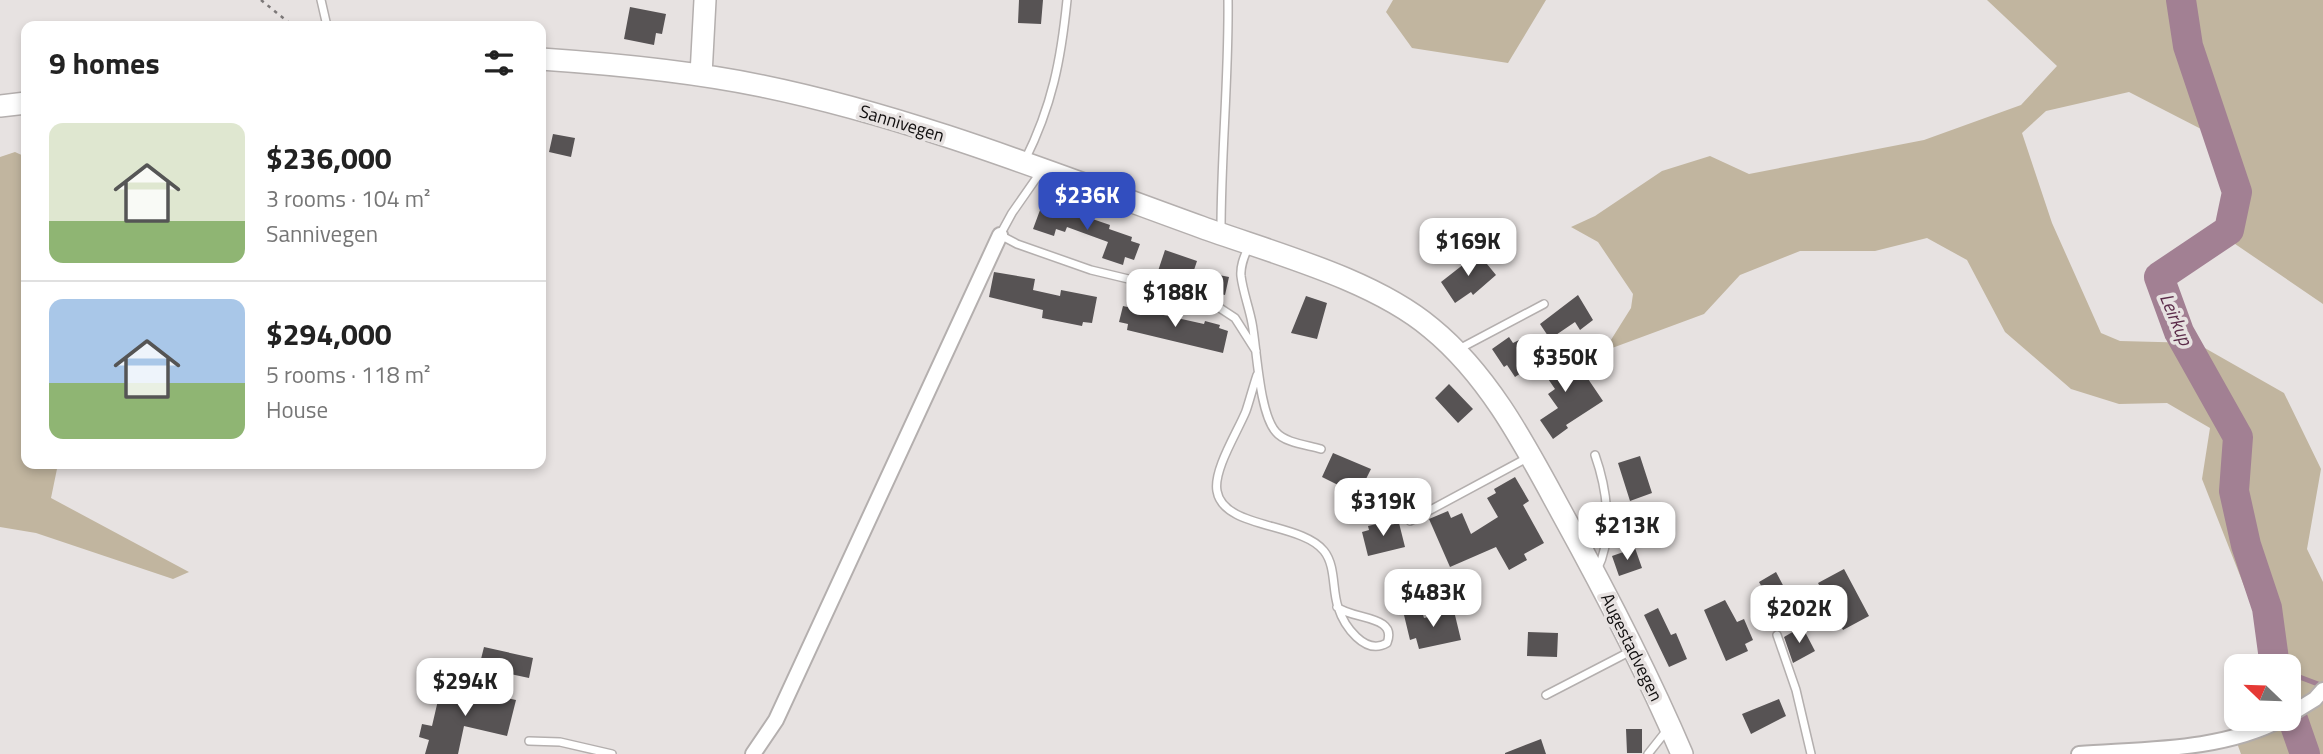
<!DOCTYPE html>
<html lang="en">
<head>
<meta charset="utf-8">
<style>
	:root { --surface:#fff; --page:#f2f2f2; --text:#222; --muted:#767676; --line:#e0e0e0; --accent:#324ebf }
	body { margin:0; font-family:"Titillium Web",sans-serif; background:var(--page); color:var(--text); height:100vh; display:flex; flex-direction:column; font-size:26px; white-space:nowrap }
	* { box-sizing:border-box; margin:0 }
	p { font-size:23px; color:var(--muted) }
	.icon { flex:none; width:38px; height:38px; fill:none; stroke:currentColor; stroke-width:2; stroke-linecap:round; stroke-linejoin:round }
	.map { position:relative; flex:1; overflow:hidden }
	.panel { position:absolute; left:21px; top:21px; width:525px; height:448px; display:flex; flex-direction:column; background:var(--surface); border-radius:14px; box-shadow:0 4px 10px #0003 }
	.panel>* { flex:none }
	.needle { width:46px; rotate:293deg }
	.fabs { position:absolute; left:2224px; top:654px; display:grid; gap:14px }
	.fabs a { display:grid; place-items:center; width:77px; height:77px; border-radius:14px; background:var(--surface); box-shadow:0 4px 10px #0003; font-size:35px }
	.price { position:absolute; translate:-50% -60px; padding:0 16px; border-radius:14px; background:#fff; color:#222; font-size:23px; line-height:46px; filter:drop-shadow(0 2px 4px #0008) }
	.price::after { content:''; position:absolute; left:50%; top:42px; width:21px; height:16px; margin-left:-10px; background:inherit; clip-path:polygon(0 0,100% 0,50% 100%) }
	.price.selected { background:var(--accent); color:#fff }
	ul { padding:0; list-style:none }
	li { display:flex; align-items:center; gap:21px; height:175px; padding:0 28px }
	li+li { border-top:2px solid var(--line) }
	li span { display:grid; place-items:center; flex:none; width:196px; height:140px; border-radius:14px; color:#555 }
	li>.icon { margin-inline-start:auto }
	span .icon { width:84px; height:84px; fill:#fffc; stroke-width:1 }
	li b { font-size:30px }
	h2 { display:flex; justify-content:space-between; align-items:center; height:84px; padding:0 28px; font-size:30px }
	.map>svg:first-child { display:block }
</style>
</head>
<body>
<div class="map">
<svg width="2323" height="754" viewBox="0 0 2323 754">
	<rect width="100%" height="100%" fill="#e7e2e1"/>
	<path fill="#c1b59f" d="M 1393,0 L 1546,0 L 1508,63 L 1412,48 L 1386,12 Z
		M 1987,0 L 2323,0 L 2323,304 L 2219,233 L 2246,189 L 2237,158 L 2203,130 L 2129,92 L 2046,111 L 2022,133 L 2052,223 L 2101,333 L 2120,341 L 2196,343 L 2284,393 L 2321,469 L 2307,549 L 2323,582 L 2323,754 L 2241,754 L 2237,743 L 2288,723 L 2289,667 L 2276,667 L 2202,479 L 2210,428 L 2167,403 L 2119,404 L 2071,389 L 2005,332 L 1967,260 L 1927,238 L 1875,251 L 1800,251 L 1740,275 L 1704,314 L 1604,351 L 1631,308 L 1633,294 L 1598,242 L 1571,227 L 1595,216 L 1662,171 L 1710,156 L 1749,174 L 1924,140 L 2021,105 L 2057,66 Z
		M 15,152 L 26,157 L 26,464 L 58,464 L 51,498 L 189,572 L 173,579 L 36,533 L 0,527 L 0,157 Z"/>
	<g fill="none" stroke-linecap="round" stroke-linejoin="round">
		<path stroke="#a28093" stroke-width="5" d="M 2289,673 L 2323,686"/>
		<path stroke="#a28093" stroke-width="30" d="M 2181,0 L 2188,46 L 2237,192 L 2229,230 L 2159,277 L 2179,332 L 2238,437 L 2234,491 L 2246,545 L 2267,608 L 2275,667
			M 2289,708 L 2305,754"/>
	</g>
	<path fill="#575354" d="M 1019,0 L 1043,0 L 1041,24 L 1018,23 Z
		M 630,7 L 666,14 L 662,34 L 656,33 L 654,45 L 624,39 Z
		M 553,134 L 575,138 L 571,157 L 549,152 Z
		M 1043,202 L 1110,225 L 1109,229 L 1132,237 L 1131,241 L 1140,244 L 1134,260 L 1125,257 L 1123,265 L 1102,258 L 1108,242 L 1067,227 L 1065,232 L 1056,229 L 1054,236 L 1033,229 Z
		M 1165,250 L 1197,261 L 1194,270 L 1229,277 L 1225,295 L 1207,291 L 1207,288 L 1158,271 Z
		M 1478,253 L 1496,275 L 1473,295 L 1471,292 L 1455,303 L 1441,282 Z
		M 994,272 L 1035,279 L 1033,290 L 1060,296 L 1061,290 L 1097,297 L 1092,323 L 1083,322 L 1082,326 L 1042,318 L 1043,310 L 989,297 Z
		M 1578,295 L 1593,320 L 1580,330 L 1575,322 L 1550,339 L 1540,324 Z
		M 1306,296 L 1327,303 L 1317,339 L 1291,333 Z
		M 1123,306 L 1204,324 L 1205,321 L 1220,325 L 1219,328 L 1228,331 L 1223,353 L 1127,330 L 1128,324 L 1119,322 Z
		M 1509,337 L 1513,343 L 1519,340 L 1535,364 L 1515,377 L 1507,365 L 1504,367 L 1492,349 Z
		M 1544,345 L 1567,380 L 1582,370 L 1603,401 L 1566,425 L 1568,428 L 1553,439 L 1540,420 L 1558,408 L 1548,394 L 1555,389 L 1531,354 Z
		M 1449,384 L 1473,409 L 1458,423 L 1435,398 Z
		M 1333,453 L 1371,469 L 1358,495 L 1322,477 Z
		M 1640,456 L 1652,493 L 1630,501 L 1618,463 Z
		M 1515,477 L 1529,501 L 1523,505 L 1544,543 L 1524,554 L 1527,560 L 1509,570 L 1496,547 L 1450,567 L 1429,519 L 1448,511 L 1451,518 L 1462,513 L 1471,534 L 1498,517 L 1487,498 L 1496,493 L 1494,489 Z
		M 1389,521 L 1390,525 L 1399,523 L 1405,547 L 1368,556 L 1362,532 L 1369,530 L 1368,526 Z
		M 1635,548 L 1642,568 L 1619,576 L 1612,556 Z
		M 1844,569 L 1869,616 L 1843,630 L 1818,583 Z
		M 1776,572 L 1785,589 L 1768,598 L 1759,582 Z
		M 1725,600 L 1737,622 L 1744,619 L 1753,640 L 1745,644 L 1748,651 L 1726,661 L 1704,610 Z
		M 1658,608 L 1671,635 L 1676,633 L 1687,659 L 1669,667 L 1644,615 Z
		M 1422,611 L 1424,618 L 1454,611 L 1461,640 L 1419,649 L 1416,638 L 1410,640 L 1404,615 Z
		M 1796,630 L 1797,634 L 1804,630 L 1815,651 L 1793,663 L 1784,637 Z
		M 1528,632 L 1558,633 L 1557,657 L 1527,656 Z
		M 484,647 L 533,658 L 529,678 L 479,667 Z
		M 442,683 L 516,700 L 507,736 L 464,726 L 458,754 L 425,754 L 429,740 L 419,737 L 422,724 L 432,726 Z
		M 1779,699 L 1786,716 L 1751,734 L 1742,714 Z
		M 1626,729 L 1642,729 L 1642,753 L 1627,753 Z
		M 1541,739 L 1546,754 L 1505,754 L 1505,753 Z"/>
	<g fill="none" stroke-linecap="round" stroke-linejoin="round">
		<g stroke="#b4afae" stroke-width="10">
			<path id="lane" d="M 321,0 L 327,26
				M 1025,160 C 1052,106 1061,60 1067,0
				M 1042,170 L 1012,213 L 1000,235 L 1017,244 L 1091,270 L 1203,297 L 1235,318 L 1256,351
				M 1221,230 C 1221,153 1229,77 1228,0
				M 1249,245 C 1245,255 1240,265 1241,276 C 1243,292 1249,307 1252,323 C 1257,349 1259,413 1276,432 C 1285,443 1308,445 1321,449
				M 1459,349 L 1544,304
				M 1257,375 C 1253,387 1250,399 1246,411 C 1238,431 1213,470 1217,491 C 1223,529 1301,522 1324,551 C 1336,566 1332,590 1338,607 C 1344,626 1365,656 1387,643 C 1398,615 1353,620 1337,607
				M 1595,455 C 1607,489 1614,537 1597,570
				M 1410,521 L 1527,458
				M 1777,635 L 1796,690 L 1811,754
				M 1546,695 L 1631,651
				M 529,741 L 560,742 L 612,754
				M 1648,754 L 1667,730"/>
		</g>
		<g stroke="#b4afae" stroke-width="18">
			<path id="street" d="M 2289,715 L 2315,699 L 2323,690
				M 753,754 L 776,720 L 1000,235
				M 2079,754 C 2145,749 2222,751 2282,719"/>
		</g>
		<g stroke="#b4afae" stroke-width="24">
			<path id="secondary" d="M 541,59 C 615,64 690,71 762,86 C 913,117 1057,175 1201,227 C 1273,253 1373,279 1431,328 C 1491,377 1527,449 1563,515 C 1606,593 1647,672 1682,754
				M 701,75 L 705,0
				M 0,106 L 26,103"/>
		</g>
		<path stroke="#7c7878" stroke-width="2.5" stroke-dasharray="3.5 5" stroke-linecap="butt" d="M 261,0 L 293,26"/>
		<use href="#lane" stroke="#fff" stroke-width="7"/>
		<use href="#street" stroke="#fff" stroke-width="14"/>
		<use href="#secondary" stroke="#fff" stroke-width="21"/>
	</g>
	<g text-anchor="middle" dominant-baseline="central" stroke-width="7" stroke-linejoin="round" paint-order="stroke">
		<g font-size="18" fill="#110f0f" stroke="#e7e2e1">
			<text transform="translate(902 123) rotate(17)">Sannivegen</text>
			<text transform="translate(1632 647) rotate(64)">Augestadvegen</text>
		</g>
		<g font-size="19" font-style="italic" fill="#5b2b49" stroke="#e7e2e1">
			<text transform="translate(2177 319) rotate(67)">Leirkup</text>
		</g>
	</g>
</svg>
<div class="fabs">
<a><svg class="needle" viewBox="-14 -14 28 28"><path d="M0-13l5 13h-10z" fill="#e53935"/><path d="M0 13l5-13h-10z" fill="#767676"/></svg></a>
</div>
<b class="price selected" style="left:1087px;top:232px">$236K</b>
<b class="price" style="left:1468px;top:278px">$169K</b>
<b class="price" style="left:1175px;top:329px">$188K</b>
<b class="price" style="left:1565px;top:394px">$350K</b>
<b class="price" style="left:1383px;top:538px">$319K</b>
<b class="price" style="left:1627px;top:562px">$213K</b>
<b class="price" style="left:1433px;top:629px">$483K</b>
<b class="price" style="left:1799px;top:645px">$202K</b>
<b class="price" style="left:465px;top:718px">$294K</b>
<section class="panel">
<h2>9 homes<svg class="icon" aria-label="filters" viewBox="0 0 24 24"><path d="M4 7h16M4 17h16"/><circle cx="9" cy="7" r="2"/><circle cx="15" cy="17" r="2"/></svg></h2>
<ul>
<li><span style="background:linear-gradient(#dfe7d0 70%,#8fb573 0)"><svg class="icon" aria-label="home" viewBox="0 0 24 24"><path d="M3 11l9-7 9 7M6 9v11h12V9"/></svg></span><div><b>$236,000</b><p>3 rooms · 104 m²</p><p>Sannivegen</p></div></li>
<li><span style="background:linear-gradient(#a9c7e8 60%,#8fb573 0)"><svg class="icon" aria-label="home" viewBox="0 0 24 24"><path d="M3 11l9-7 9 7M6 9v11h12V9"/></svg></span><div><b>$294,000</b><p>5 rooms · 118 m²</p><p>House</p></div></li>
</ul>
</section>
</div>
</body>
</html>
